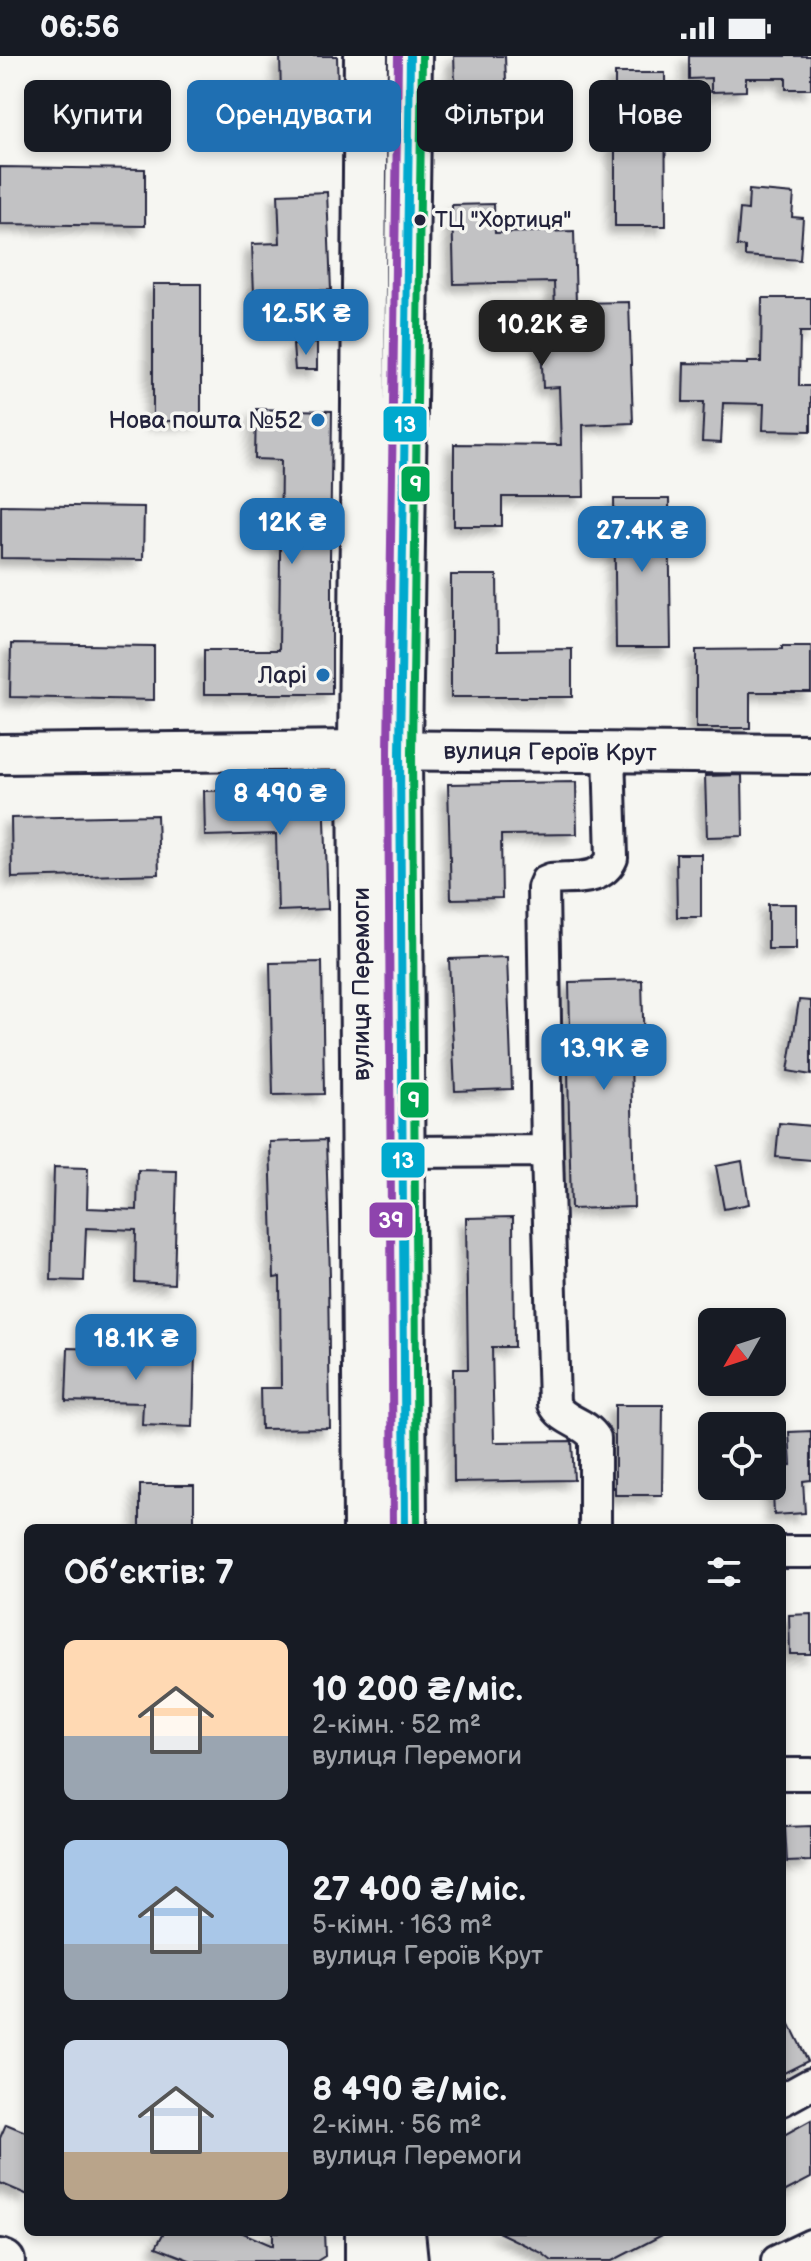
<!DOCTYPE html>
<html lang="uk">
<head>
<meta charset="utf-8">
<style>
	:root { --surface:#171b24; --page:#242831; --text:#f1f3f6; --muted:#9ea1a6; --accent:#1f6fb2 }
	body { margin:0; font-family:"Balsamiq Sans",sans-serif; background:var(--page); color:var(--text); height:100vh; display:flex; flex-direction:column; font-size:30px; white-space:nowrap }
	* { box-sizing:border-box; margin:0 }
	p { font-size:26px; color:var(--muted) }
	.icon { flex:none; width:44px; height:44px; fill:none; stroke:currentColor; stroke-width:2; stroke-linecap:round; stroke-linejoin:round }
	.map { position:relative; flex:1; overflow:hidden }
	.sheet { position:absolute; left:24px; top:1468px; width:762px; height:712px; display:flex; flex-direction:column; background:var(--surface); border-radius:12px; box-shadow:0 4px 12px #0003 }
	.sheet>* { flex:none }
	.banner { position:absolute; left:24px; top:24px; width:764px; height:72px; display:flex; gap:16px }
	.needle { width:52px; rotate:231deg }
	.buttons { position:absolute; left:698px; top:1252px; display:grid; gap:16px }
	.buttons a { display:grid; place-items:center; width:88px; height:88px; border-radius:12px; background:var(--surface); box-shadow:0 4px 12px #0003; font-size:40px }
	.price { position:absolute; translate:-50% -68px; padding:0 18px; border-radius:16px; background:var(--accent); color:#fff; font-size:26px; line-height:52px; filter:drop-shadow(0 2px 4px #0008) }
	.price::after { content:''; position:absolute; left:50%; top:48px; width:24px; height:18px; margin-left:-12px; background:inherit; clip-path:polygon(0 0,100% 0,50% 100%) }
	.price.on { background:#222; color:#fff }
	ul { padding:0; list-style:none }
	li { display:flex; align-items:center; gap:24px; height:200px; padding:0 40px }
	li span { display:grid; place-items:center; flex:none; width:224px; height:160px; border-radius:12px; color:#555 }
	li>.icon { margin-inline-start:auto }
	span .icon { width:96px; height:96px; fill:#fffc; stroke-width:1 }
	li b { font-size:34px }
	h2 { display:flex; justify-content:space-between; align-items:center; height:96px; padding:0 40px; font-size:34px }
	.pill { padding:0 28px; border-radius:12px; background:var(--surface); box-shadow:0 4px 12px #0003; font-size:28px; line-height:72px }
	.pill.on { background:var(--accent); color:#fff }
	.status { display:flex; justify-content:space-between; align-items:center; height:56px; padding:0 40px; background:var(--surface); direction:ltr }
	.status svg { height:22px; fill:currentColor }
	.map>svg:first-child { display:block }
</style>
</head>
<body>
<div class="status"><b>06:56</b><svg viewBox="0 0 49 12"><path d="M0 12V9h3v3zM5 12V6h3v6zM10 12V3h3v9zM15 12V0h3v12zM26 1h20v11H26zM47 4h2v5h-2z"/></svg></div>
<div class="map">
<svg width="811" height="2205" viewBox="0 0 811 2205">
	<defs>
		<filter id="shadow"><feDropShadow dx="-7" dy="7" stdDeviation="4" flood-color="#0004"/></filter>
	</defs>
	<rect width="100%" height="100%" fill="#f6f6f2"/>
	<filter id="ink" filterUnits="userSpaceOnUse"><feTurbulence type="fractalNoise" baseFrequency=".0125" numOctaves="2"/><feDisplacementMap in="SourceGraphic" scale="16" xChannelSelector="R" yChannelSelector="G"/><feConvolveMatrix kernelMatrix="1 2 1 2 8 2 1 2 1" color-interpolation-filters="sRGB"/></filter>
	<g filter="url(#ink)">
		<path fill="#c2c2c4" stroke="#22223b" stroke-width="2" filter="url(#shadow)" d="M 280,0 L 337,0 L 339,75 L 282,76 Z
			M 454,0 L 505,0 L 508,77 L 457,79 Z
			M 689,0 L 811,0 L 811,33 L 786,33 L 786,22 L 746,22 L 746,35 L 711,36 L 711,22 L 689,23 Z
			M 615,17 L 665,17 L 666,170 L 615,170 Z
			M 0,111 L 145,113 L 145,170 L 0,168 Z
			M 749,134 L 794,138 L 792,161 L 803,162 L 800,204 L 745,200 L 745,191 L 737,190 L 740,153 L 748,154 Z
			M 327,136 L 331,234 L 254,238 L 252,188 L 280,187 L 278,138 Z
			M 494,148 L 495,177 L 574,175 L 576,247 L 629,246 L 633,367 L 583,369 L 584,441 L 502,441 L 502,470 L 454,470 L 454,388 L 561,389 L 559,331 L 543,332 L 541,285 L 556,285 L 554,226 L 454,228 L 452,149 Z
			M 153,228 L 201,228 L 201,365 L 153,365 Z
			M 762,242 L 811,242 L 811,276 L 800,276 L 799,330 L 811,330 L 811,375 L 763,374 L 764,348 L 723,347 L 721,387 L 702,386 L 704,346 L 683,346 L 684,307 L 748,308 L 748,306 L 761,306 Z
			M 317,287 L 317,314 L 295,314 L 293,289 Z
			M 256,353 L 332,355 L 330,504 L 332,504 L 332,638 L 204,638 L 204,594 L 279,594 L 281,404 L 255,403 Z
			M 614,443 L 669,443 L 671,592 L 616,592 Z
			M 1,449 L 144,451 L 143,504 L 1,502 Z
			M 451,519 L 497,519 L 498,594 L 572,593 L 572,641 L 451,641 Z
			M 11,588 L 154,590 L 154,644 L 10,641 Z
			M 782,590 L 811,590 L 811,636 L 750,636 L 750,672 L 696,672 L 696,594 L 782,593 Z
			M 742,719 L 743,780 L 707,781 L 705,720 Z
			M 576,726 L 577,778 L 501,779 L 502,842 L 451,843 L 448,728 Z
			M 324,732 L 328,853 L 278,855 L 276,778 L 205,780 L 204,735 Z
			M 157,759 L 159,818 L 12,822 L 11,762 Z
			M 676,798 L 701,798 L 701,861 L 677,861 Z
			M 768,848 L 796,848 L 796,893 L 768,893 Z
			M 507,901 L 512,1033 L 455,1035 L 449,903 Z
			M 322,906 L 324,1038 L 273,1039 L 270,907 Z
			M 642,924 L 644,997 L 631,998 L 634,1151 L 571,1153 L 568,1014 L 579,1013 L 578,973 L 570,973 L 569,926 Z
			M 799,944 L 811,945 L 811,1019 L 788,1015 Z
			M 779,1067 L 811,1070 L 811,1104 L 776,1101 Z
			M 326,1084 L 330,1220 L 328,1220 L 330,1372 L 261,1373 L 260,1332 L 281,1332 L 280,1221 L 274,1222 L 270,1086 Z
			M 742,1105 L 749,1148 L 724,1153 L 716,1110 Z
			M 54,1111 L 88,1112 L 87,1152 L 137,1154 L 138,1114 L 177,1115 L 174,1228 L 135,1226 L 136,1174 L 86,1172 L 84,1225 L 51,1224 Z
			M 513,1161 L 514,1291 L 492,1291 L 494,1386 L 572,1385 L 574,1424 L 454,1426 L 453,1313 L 468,1313 L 466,1162 Z
			M 68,1292 L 195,1296 L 193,1371 L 142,1369 L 143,1347 L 66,1345 Z
			M 615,1349 L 663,1349 L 662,1439 L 615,1439 Z
			M 811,1375 L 811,1424 L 803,1425 L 805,1457 L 774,1459 L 772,1410 L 791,1409 L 789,1376 Z
			M 140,1429 L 194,1429 L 194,1472 L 140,1472 Z
			M 811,1558 L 811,1598 L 790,1598 L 789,1559 Z
			M 811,1770 L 811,1805 L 787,1806 L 785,1771 Z
			M 782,1952 L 808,2005 L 782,2018 Z
			M 811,2064 L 811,2122 L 782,2137 L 782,2080 Z
			M 6,2068 L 28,2077 L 28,2139 L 0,2127 L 0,2082 Z
			M 164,2176 L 241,2176 L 273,2190 L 273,2176 L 324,2176 L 325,2200 L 317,2205 L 192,2205 L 156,2191 Z
			M 498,2176 L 668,2176 L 612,2205 L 552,2205 L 542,2197 Z"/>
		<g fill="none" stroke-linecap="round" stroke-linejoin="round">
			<g stroke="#22223b" stroke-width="36">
				<path id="minor" d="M 547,1095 L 554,1348 C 563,1366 584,1365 595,1382 L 595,1472
					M 402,1096 L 547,1095 L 543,832 L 546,825 L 551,823 C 574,821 602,826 612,802 L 609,696
					M 782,1496 L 811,1496
					M 782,1718 L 811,1718
					M 782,2044 L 811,2028
					M 777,2205 L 811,2189"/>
			</g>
			<g stroke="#22223b" stroke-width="44">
				<g id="tertiary">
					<path id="s1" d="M 0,698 L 360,694 L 811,698"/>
					<path d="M 0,2203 L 5,2205"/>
				</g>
			</g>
			<g stroke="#22223b" stroke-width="48">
				<path id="secondary" d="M 365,1472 L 360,694 L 366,0
					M 405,1472 L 400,695 L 410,0
					M 367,2176 L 367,2205
					M 403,2176 L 406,2205"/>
			</g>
			<use href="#minor" stroke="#f6f6f2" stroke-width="30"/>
			<use href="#tertiary" stroke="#f6f6f2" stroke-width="38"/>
			<use href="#secondary" stroke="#f6f6f2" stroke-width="42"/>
			<g stroke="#f6f6f2" stroke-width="14">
				<path id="bus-1" d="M 405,1472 L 400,695 L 410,0"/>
			</g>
			<g stroke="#f6f6f2" stroke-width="14">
				<path id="bus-2" d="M 417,1472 L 412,695 L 422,0"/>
			</g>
			<g stroke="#f6f6f2" stroke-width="14">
				<path id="bus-3" d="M 393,1472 L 388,695 L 398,0"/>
			</g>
			<use href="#bus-1" stroke="#00a9ce" stroke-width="8"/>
			<use href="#bus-2" stroke="#00a651" stroke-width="8"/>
			<use href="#bus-3" stroke="#8e44ad" stroke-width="8"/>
		</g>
	</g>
	<circle fill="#22223b" stroke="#f6f6f2" stroke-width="3" cx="420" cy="164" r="7"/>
	<g fill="#1f6fb2" stroke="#f6f6f2" stroke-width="3">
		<circle cx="318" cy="364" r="8"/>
		<circle cx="323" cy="619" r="8"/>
	</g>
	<g text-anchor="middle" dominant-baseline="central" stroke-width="7" stroke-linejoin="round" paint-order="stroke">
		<g font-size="22" fill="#22223b" stroke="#f6f6f2" text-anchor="start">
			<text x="435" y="164">ТЦ "Хортиця"</text>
		</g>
		<g font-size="24" fill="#22223b" stroke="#f6f6f2" text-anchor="end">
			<text x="302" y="364">Нова пошта №52</text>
			<text x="307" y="619">Ларі</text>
		</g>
		<g font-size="24" fill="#22223b" stroke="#f6f6f2">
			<text stroke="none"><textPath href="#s1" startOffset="550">вулиця Героїв Крут</textPath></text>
			<text transform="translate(361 928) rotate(-90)">вулиця Перемоги</text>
		</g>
	</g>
	<g stroke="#f6f6f2" stroke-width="3">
		<rect x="382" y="349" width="46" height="38" rx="8" fill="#00a9ce"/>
		<rect x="400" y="409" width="31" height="38" rx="8" fill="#00a651"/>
		<rect x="399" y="1025" width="31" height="38" rx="8" fill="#00a651"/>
		<rect x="380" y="1085" width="46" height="38" rx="8" fill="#00a9ce"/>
		<rect x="368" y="1145" width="46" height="38" rx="8" fill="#8e44ad"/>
	</g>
	<g font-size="22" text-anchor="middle" font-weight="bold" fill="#fff">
		<text x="405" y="376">13</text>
		<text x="416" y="436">9</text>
		<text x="414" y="1052">9</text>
		<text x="403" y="1112">13</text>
		<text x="391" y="1172">39</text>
	</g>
</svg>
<div class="buttons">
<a><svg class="needle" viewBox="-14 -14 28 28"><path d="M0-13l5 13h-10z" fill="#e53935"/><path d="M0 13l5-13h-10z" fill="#9ea1a6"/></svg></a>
<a><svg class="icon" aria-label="locate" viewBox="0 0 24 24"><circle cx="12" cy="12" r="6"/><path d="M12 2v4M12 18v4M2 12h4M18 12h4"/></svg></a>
</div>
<b class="price" style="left:306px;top:301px">12.5K ₴</b>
<b class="price on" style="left:542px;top:312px">10.2K ₴</b>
<b class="price" style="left:292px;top:510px">12K ₴</b>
<b class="price" style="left:642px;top:518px">27.4K ₴</b>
<b class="price" style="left:280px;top:781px">8 490 ₴</b>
<b class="price" style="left:604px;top:1036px">13.9K ₴</b>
<b class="price" style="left:136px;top:1326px">18.1K ₴</b>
<div class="banner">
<a class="pill">Купити</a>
<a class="pill on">Орендувати</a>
<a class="pill">Фільтри</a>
<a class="pill">Нове</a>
</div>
<section class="sheet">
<h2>Об’єктів: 7<svg class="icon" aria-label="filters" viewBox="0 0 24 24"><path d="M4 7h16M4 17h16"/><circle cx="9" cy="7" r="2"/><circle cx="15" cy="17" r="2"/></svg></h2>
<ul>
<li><span style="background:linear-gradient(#ffd9b3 60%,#9aa5b1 0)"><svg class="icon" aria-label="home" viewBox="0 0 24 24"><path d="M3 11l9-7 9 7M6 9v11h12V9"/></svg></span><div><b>10 200 ₴/міс.</b><p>2-кімн. · 52 m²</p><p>вулиця Перемоги</p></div></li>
<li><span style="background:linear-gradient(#a9c7e8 65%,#9aa5b1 0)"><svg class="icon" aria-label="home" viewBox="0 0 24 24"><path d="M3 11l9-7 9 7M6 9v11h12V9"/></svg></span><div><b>27 400 ₴/міс.</b><p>5-кімн. · 163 m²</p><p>вулиця Героїв Крут</p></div></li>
<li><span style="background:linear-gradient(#c9d6e8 70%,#b9a48a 0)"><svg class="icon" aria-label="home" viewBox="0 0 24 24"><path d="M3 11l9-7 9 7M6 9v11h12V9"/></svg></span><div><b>8 490 ₴/міс.</b><p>2-кімн. · 56 m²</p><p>вулиця Перемоги</p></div></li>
</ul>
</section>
</div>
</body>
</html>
